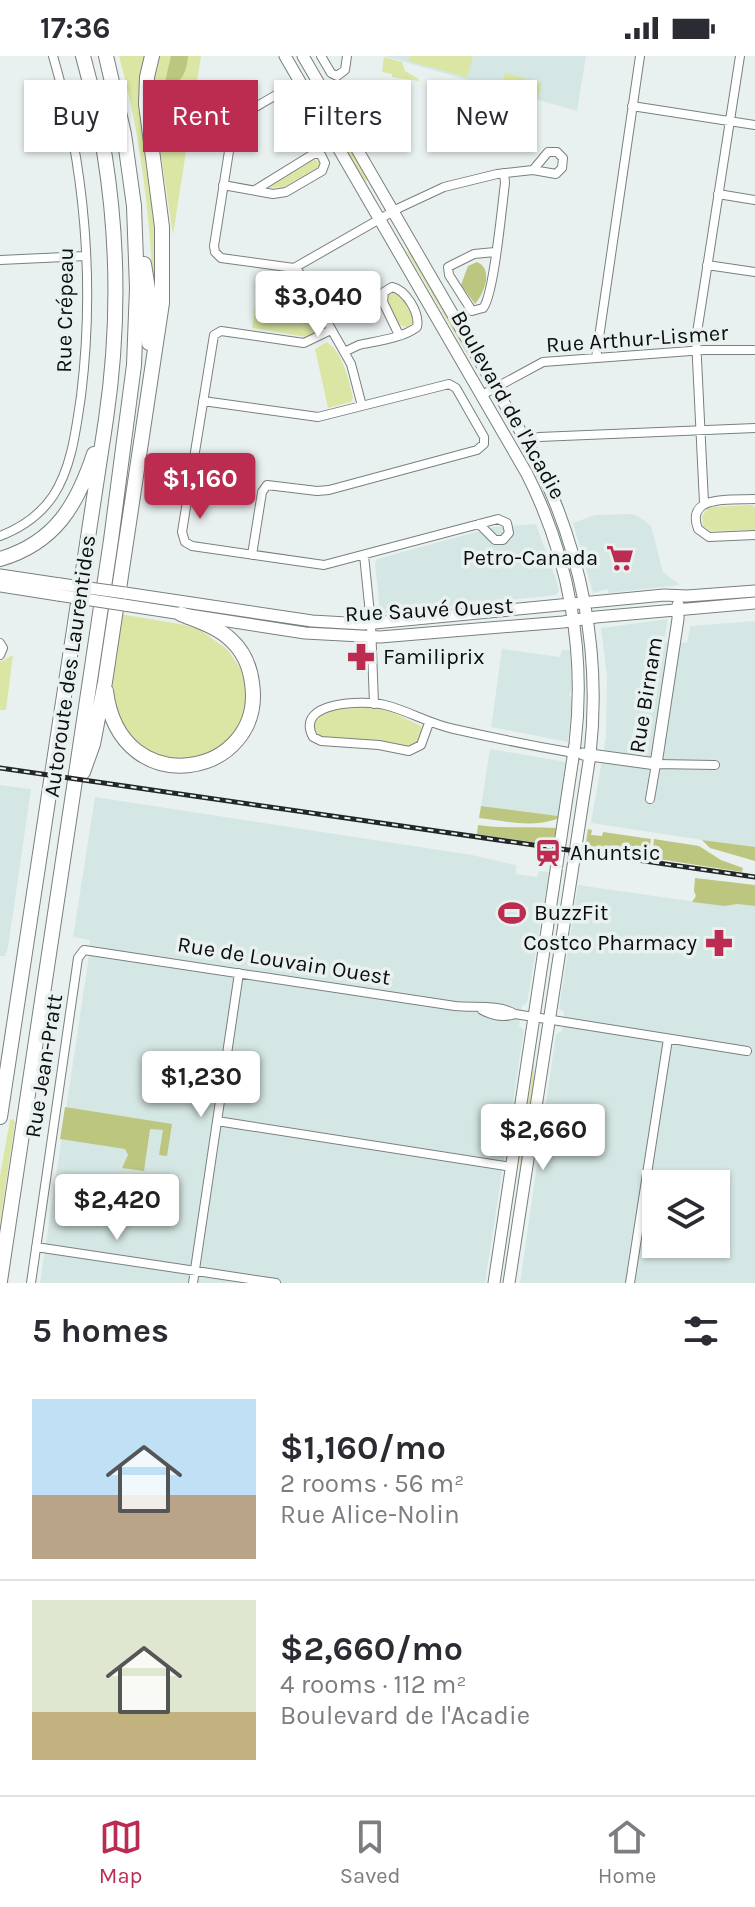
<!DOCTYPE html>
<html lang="en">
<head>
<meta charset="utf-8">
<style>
	:root { --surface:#fff; --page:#f2f2f3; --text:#2b2b33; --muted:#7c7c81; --line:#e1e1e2; --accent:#bc2c50 }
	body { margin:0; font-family:Karla,sans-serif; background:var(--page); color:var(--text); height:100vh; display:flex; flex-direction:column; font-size:30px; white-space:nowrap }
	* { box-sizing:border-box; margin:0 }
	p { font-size:26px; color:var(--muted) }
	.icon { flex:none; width:44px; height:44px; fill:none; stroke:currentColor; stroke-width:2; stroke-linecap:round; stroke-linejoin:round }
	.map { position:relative; height:1227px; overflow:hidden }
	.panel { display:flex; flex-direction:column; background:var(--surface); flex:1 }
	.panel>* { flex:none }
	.hud { position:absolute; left:24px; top:24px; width:708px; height:72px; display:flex; gap:16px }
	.fabs { position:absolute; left:642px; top:1114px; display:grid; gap:16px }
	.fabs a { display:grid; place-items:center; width:88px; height:88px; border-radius:0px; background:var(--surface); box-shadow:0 2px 6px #0004; font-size:40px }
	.price { position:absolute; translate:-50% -68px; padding:0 18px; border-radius:8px; background:#fff; color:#222; font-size:26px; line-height:52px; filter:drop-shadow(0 2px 4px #0008) }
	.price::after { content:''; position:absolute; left:50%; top:48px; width:24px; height:18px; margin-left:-12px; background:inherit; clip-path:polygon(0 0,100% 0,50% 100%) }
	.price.current { background:var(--accent); color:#fff }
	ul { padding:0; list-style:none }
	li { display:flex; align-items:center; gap:24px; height:200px; padding:0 32px }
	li+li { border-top:2px solid var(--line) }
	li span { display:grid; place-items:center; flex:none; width:224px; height:160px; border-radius:0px; color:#555 }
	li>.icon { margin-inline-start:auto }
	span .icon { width:96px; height:96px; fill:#fffc; stroke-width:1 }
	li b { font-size:34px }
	h2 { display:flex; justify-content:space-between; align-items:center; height:96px; padding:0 32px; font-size:34px }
	.pill { padding:0 28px; border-radius:0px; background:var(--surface); box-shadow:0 2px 6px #0004; font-size:28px; line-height:72px }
	.pill.current { background:var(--accent); color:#fff }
	.status { display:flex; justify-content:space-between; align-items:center; height:56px; padding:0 40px; background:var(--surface); direction:ltr }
	.status svg { height:22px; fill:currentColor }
	.tab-bar { display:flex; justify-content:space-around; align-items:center; height:112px; border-top:2px solid var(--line); background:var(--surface); font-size:22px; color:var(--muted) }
	.tab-bar a { display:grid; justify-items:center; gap:4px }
	.tab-bar .current { color:var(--accent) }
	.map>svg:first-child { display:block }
</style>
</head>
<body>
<div class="status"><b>17:36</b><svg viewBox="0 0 49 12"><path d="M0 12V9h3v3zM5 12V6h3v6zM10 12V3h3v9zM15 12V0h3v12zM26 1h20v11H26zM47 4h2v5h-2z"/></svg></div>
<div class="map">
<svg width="755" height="1227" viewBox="0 0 755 1227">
	<rect width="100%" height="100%" fill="#e9f1f0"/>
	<path fill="#d5e7e4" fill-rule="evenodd" d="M 384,0 L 586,0 L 577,55 Z
		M 631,458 L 638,460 L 651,470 L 663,516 L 680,529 L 609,537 L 607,533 L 593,537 L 573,467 L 595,459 Z
		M 536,468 L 556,523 L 559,535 L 556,539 L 383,558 L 380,555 L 375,508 L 377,503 L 494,471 Z
		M 668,563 L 664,586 L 687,587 L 690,570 L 755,565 L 755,792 L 591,767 L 606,681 L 607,621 L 601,572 Z
		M 502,593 L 560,601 L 562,594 L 570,594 L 572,631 L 569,640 L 572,641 L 572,651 L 568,686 L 491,671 Z
		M 490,693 L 566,706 L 558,760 L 481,750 Z
		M 0,729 L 31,733 L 8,892 L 5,900 L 0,900 Z
		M 95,741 L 472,799 L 516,809 L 516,818 L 537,821 L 539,815 L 549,816 L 527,947 L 522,950 L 519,970 L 524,974 L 485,1227 L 40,1227 L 88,906 L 90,884 L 73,881 Z
		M 578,829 L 725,850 L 737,848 L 755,850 L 755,1227 L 520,1227 L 556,978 L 562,975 L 564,956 L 559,953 ZM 656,1128 L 716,1128 L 716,1188 L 656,1188 Z"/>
	<path fill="#dbe6a4" d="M 119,0 L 148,0 L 159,163 L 154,254 C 151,169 142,83 119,0 Z
		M 160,0 L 201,0 L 173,179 L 152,40 L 153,23 Z
		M 410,0 L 473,0 L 467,21 L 408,5 Z
		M 384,1 L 402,6 L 405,15 L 419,23 L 418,25 L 392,21 L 392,18 L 382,16 Z
		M 505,17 L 542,27 L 537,44 L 500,34 Z
		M 310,28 L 324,48 L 368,124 L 366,125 L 359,118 Z
		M 314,103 L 320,107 L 319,111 L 284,131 L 269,132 L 269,129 Z
		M 406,194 L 412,199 L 470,299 L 468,300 Z
		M 260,215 L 292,221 L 320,268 L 318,274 L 306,281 L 252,272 Z
		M 394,235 L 400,238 L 414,263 L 412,270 L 408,272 L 400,269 L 386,245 L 388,238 Z
		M 327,286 C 343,297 349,324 353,342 L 351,346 L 328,352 L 315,293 Z
		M 752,449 L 755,451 L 755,474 L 711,475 L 703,470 L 702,460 L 709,451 Z
		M 120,558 L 180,568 L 199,573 L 228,594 L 244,618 L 248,636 L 247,653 L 237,681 L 200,704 L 152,701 L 123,676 L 111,634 Z
		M 13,599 L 6,654 L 0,654 L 0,606 Z
		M 375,651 L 390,655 L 421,670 C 425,679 419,688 411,692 L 372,684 L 322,682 L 314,674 L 314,665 L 327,654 Z
		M 534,1003 L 534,1031 L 516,1139 Z
		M 13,1063 L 15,1066 L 0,1167 L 0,1120 L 10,1064 Z"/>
	<path fill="#bcc67f" d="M 171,0 L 188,0 C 187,15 182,26 168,32 L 165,26 Z
		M 477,206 C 494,213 484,238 475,248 L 461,229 L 468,210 Z
		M 481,750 L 558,760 L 557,763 C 531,772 505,765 479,762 Z
		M 478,769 C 504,773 530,770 556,772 L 553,789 L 477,778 Z
		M 588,773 L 592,774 L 591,779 L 602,780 L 603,776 L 651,783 L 648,801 L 585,792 Z
		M 654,783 L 699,790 L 721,804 L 743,812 L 742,816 L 652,802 Z
		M 702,784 L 755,791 L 755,805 L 710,792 Z
		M 695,822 L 755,829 L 755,850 L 737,848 L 725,850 L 692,846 L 696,840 L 694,835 Z
		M 65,1051 L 172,1068 L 167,1100 L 159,1099 L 163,1074 L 150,1073 L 144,1115 L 122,1112 L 128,1099 L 125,1093 L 60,1083 Z"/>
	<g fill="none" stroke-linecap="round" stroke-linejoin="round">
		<g stroke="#79807f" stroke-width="10">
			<path id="street" d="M 321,0 L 331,17 L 337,20 L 345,14 L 347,0
				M 300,25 L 242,59 L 233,70 L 214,190 L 215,196 L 221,202 L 294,212 L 399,152 L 444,131 L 497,118 L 533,114 L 556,118 L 562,112 L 563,102 L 557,96 L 548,96 L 533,114
				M 632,50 L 755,69
				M 223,129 L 273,138 L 286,136 L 322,115 L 325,107 L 321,99 L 315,97 L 255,134
				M 718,138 L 755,144
				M 495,196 L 474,198 L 448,211 L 449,219 L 472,255 L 483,252 C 494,240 502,149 505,127 L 504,117
				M 0,204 L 86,200
				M 707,209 L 755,216
				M 296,211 L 351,308 L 362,350
				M 331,274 L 304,287 L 221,275 L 214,279 L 182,476 L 185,486 L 192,490 L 324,509 L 498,463 L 507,467 L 509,477 L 503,484 L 495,484 L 479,468
				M 344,296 L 359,289 C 377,285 403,282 417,271 C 420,257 406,234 392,231 L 384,236 L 383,246 L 399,279
				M 596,302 L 640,0
				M 482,339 L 543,306 L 704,294 L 755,294
				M 203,345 L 318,361 L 449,328 L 456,332 L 484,381 L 484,388 L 477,394 L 329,434 L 317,435 L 267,429 L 262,436 L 252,499
				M 527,385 L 539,381 L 755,372
				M 755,443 C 733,444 685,438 698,473 L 709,481 L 755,479
				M 704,447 L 696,283 L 740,0
				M 0,480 C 21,472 40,459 53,440 C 72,411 76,373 81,340 C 95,227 85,109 53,0
				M 364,499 L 371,568 L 374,648
				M 0,587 L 3,592 L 0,599
				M 429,667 L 421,689 L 409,695 L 379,689 L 321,685 L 313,681 C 294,645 364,644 385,649 C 409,655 430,668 454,673 C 494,682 534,690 574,697
				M 650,743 L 656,708 L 715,709
				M 482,954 C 493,960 503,962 515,958
				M 217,1065 L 512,1111
				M 36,1191 L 276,1227
				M 31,1227 L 78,902 L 84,894 L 455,950 C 475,952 498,948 515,958 L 747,995
				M 193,1227 L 239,917
				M 630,1227 L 668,983"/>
		</g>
		<g stroke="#79807f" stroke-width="13">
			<path id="secondary" d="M 285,0 L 527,418 C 569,501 586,596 575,688 L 494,1227
				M 303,0 L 533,397 C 581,493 602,592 590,699 L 509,1227
				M 0,519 L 60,528
				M 0,530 L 58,539
				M 125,537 L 312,565 L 364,568 L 664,539 L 687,540 L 755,535
				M 124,549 L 305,577 L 380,581 L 563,566 L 596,561 L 755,547
				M 583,698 L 656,708 L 678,563 L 678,549"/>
		</g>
		<g stroke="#79807f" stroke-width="16">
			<path id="highway" d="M 144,208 L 149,239 L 149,287
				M 0,503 C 55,487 77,449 94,398
				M 106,635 C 120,749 266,721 252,627 C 250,611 243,595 231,584 C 218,571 198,565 181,558
				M 83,716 L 93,688 L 105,626 L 162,247 L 162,171 L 146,48 L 147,21 L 152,0
				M 0,1061 L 106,363 C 124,241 116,119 83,0
				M 0,1225 L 111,484 L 134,309 L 137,232 L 134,150 L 124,78 L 106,0"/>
		</g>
		<use href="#street" stroke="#fff" stroke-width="8"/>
		<use href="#secondary" stroke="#fff" stroke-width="11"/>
		<use href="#highway" stroke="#fff" stroke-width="14"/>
		<g stroke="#222625" stroke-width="5">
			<path id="rail" d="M 0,712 L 755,821"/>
		</g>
		<use href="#rail" stroke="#e9f1f0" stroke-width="2" stroke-dasharray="6" stroke-linecap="butt"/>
		<g stroke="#79807f" stroke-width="13" stroke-linecap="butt">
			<path id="secondary-bridge" d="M 60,528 L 125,537
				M 58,539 L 124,549"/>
		</g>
		<use href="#secondary-bridge" stroke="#fff" stroke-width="11"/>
	</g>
	<defs>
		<g id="supermarket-bare" transform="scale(2.16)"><path d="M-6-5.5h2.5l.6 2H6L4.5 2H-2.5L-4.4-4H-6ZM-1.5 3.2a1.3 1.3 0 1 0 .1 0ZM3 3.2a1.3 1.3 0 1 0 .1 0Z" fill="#bc2c50" stroke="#e9f1f0" stroke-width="2.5" paint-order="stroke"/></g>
		<g id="pharmacy-bare" transform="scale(2.16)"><path d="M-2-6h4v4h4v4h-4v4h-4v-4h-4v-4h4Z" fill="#bc2c50" stroke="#e9f1f0" stroke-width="2.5" paint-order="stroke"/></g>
		<g id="station-bare" transform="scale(2.16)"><path d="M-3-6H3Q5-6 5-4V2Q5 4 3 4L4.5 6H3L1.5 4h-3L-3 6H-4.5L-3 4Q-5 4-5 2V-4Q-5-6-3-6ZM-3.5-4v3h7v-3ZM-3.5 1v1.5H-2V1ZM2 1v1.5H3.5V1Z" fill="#bc2c50" stroke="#e9f1f0" stroke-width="2.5" paint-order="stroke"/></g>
		<g id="stadium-bare" transform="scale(2.16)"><path d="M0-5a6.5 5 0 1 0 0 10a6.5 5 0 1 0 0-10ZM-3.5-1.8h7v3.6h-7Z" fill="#bc2c50" stroke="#e9f1f0" stroke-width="2.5" paint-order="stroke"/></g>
	</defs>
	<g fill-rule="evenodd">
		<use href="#supermarket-bare" x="620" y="502"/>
		<use href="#pharmacy-bare" x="361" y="601"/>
		<use href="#station-bare" x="548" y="797"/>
		<use href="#stadium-bare" x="512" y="857"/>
		<use href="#pharmacy-bare" x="719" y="887"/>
	</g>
	<g text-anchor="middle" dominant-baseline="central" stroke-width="7" stroke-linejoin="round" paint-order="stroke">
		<g font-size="22" fill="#0a0d0c" stroke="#e9f1f0">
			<text transform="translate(65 254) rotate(-89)">Rue Crépeau</text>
			<text transform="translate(637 283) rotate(-4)">Rue Arthur-Lismer</text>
			<text transform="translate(508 349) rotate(61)">Boulevard de l'Acadie</text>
			<text transform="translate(429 554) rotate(-3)">Rue Sauvé Ouest</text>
			<text transform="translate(70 610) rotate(-82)">Autoroute des Laurentides</text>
			<text transform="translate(646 639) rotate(-81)">Rue Birnam</text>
			<text transform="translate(284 905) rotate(9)">Rue de Louvain Ouest</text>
			<text transform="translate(44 1010) rotate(-81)">Rue Jean-Pratt</text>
		</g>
		<g font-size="22" fill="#0a0d0c" stroke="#e9f1f0" text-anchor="start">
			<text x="598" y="502" text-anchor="end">Petro-Canada</text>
			<text x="383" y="601">Familiprix</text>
			<text x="570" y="797">Ahuntsic</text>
			<text x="534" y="857">BuzzFit</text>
			<text x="697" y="887" text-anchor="end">Costco Pharmacy</text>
		</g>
	</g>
</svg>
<div class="fabs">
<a><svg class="icon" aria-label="layers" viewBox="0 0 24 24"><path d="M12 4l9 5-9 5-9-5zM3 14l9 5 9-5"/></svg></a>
</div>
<b class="price" style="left:318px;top:283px">$3,040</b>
<b class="price current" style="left:200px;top:465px">$1,160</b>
<b class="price" style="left:201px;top:1063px">$1,230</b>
<b class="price" style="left:543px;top:1116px">$2,660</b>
<b class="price" style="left:117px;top:1186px">$2,420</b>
<div class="hud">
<a class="pill">Buy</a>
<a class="pill current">Rent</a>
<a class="pill">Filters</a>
<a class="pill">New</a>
</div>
</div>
<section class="panel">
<h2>5 homes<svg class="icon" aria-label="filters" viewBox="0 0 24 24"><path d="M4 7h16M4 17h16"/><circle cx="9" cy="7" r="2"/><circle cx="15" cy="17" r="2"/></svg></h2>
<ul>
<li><span style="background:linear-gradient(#bfe0f5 60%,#b9a48a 0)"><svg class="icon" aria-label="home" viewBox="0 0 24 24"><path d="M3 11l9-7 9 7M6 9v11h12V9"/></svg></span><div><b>$1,160/mo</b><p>2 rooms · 56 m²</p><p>Rue Alice-Nolin</p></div></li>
<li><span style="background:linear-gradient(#dfe7d0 70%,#c2b280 0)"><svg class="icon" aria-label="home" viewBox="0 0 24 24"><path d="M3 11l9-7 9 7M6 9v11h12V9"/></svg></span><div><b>$2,660/mo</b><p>4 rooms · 112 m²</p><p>Boulevard de l'Acadie</p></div></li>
</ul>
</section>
<nav class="tab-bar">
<a class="current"><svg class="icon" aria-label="map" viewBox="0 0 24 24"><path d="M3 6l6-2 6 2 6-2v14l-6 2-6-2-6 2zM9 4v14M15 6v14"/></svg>Map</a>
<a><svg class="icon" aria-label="saved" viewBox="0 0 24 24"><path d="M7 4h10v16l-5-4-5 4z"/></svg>Saved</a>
<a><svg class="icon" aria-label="home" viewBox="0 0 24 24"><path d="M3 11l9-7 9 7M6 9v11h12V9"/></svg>Home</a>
</nav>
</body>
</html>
